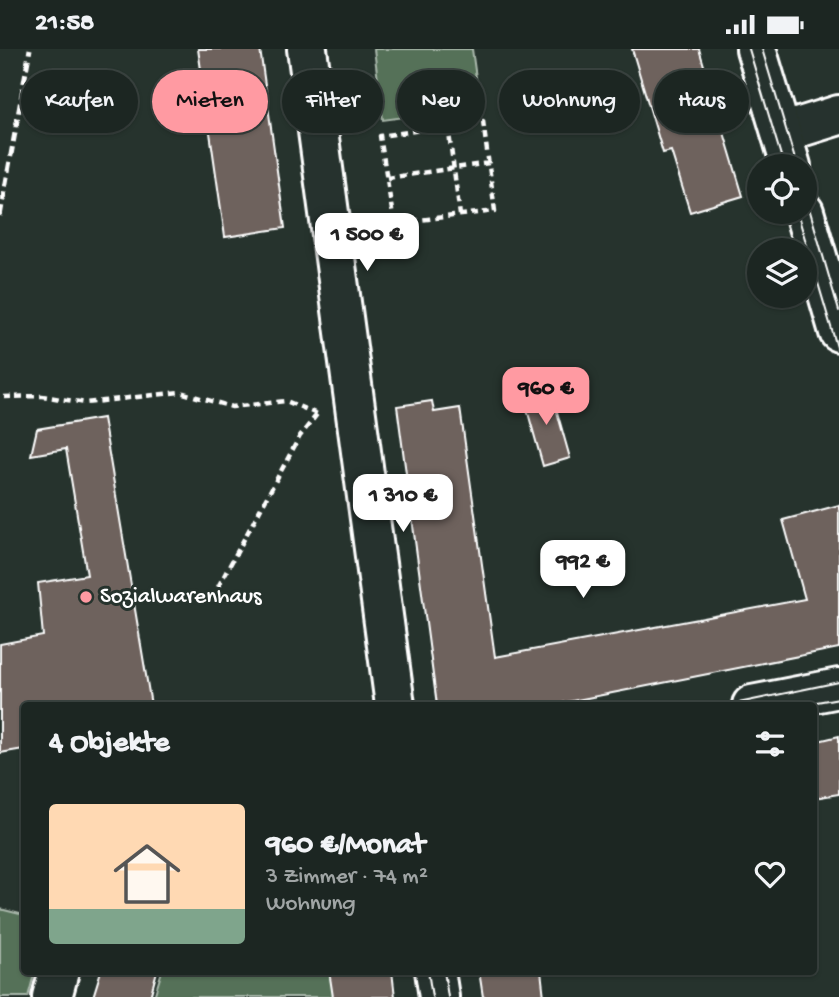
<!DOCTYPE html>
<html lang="de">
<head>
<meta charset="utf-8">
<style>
	:root { --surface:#1c2622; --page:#252e2a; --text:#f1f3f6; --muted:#a0a5a5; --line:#3a4340; --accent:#ff9aa2 }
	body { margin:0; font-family:"Gochi Hand",sans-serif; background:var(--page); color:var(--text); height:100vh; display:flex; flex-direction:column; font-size:26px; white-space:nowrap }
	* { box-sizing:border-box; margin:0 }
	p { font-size:23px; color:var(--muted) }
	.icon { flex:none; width:38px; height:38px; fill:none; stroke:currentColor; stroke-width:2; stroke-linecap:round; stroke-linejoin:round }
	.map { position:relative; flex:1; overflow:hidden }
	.details { position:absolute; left:21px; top:653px; width:796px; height:273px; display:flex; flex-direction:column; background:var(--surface); border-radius:7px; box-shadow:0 2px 5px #0004,0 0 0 2px var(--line) }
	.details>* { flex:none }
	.guide { position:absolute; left:21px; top:21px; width:798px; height:63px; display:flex; gap:14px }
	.tools { position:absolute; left:747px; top:105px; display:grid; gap:14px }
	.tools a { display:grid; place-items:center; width:70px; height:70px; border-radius:50%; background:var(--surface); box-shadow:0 2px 5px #0004,0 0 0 2px var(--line); font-size:35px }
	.price { position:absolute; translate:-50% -60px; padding:0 16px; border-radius:14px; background:#fff; color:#222; font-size:23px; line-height:46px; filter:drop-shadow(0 2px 4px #0008) }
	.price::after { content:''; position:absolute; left:50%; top:42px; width:21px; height:16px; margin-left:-10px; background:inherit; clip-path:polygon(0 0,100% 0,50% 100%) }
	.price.current { background:var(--accent); color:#111 }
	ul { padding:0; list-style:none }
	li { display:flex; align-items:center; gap:21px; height:175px; padding:0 28px }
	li+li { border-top:2px solid var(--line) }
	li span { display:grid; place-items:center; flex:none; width:196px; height:140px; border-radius:7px; color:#555 }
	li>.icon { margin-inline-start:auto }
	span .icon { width:84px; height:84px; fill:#fffc; stroke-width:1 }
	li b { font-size:30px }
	h2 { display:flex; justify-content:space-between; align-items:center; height:84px; padding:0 28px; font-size:30px }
	.tag { padding:0 24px; border-radius:32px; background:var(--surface); box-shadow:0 2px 5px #0004,0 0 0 2px var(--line); font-size:24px; line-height:63px }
	.tag.current { background:var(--accent); color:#111 }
	.status { display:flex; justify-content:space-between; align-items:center; height:49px; padding:0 35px; background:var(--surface); direction:ltr }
	.status svg { height:19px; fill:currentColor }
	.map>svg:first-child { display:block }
</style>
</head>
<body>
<div class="status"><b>21:58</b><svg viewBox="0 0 49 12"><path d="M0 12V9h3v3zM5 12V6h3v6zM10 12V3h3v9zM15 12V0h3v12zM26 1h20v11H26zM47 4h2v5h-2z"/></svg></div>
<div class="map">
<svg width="839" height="948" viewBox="0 0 839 948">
	<rect width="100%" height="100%" fill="#26332d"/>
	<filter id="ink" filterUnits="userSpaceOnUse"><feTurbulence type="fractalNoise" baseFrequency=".0143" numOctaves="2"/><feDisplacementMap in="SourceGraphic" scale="14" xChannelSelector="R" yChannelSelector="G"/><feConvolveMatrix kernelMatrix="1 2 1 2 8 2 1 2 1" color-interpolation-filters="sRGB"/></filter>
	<g filter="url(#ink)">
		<path fill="#557158" stroke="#aab8ac" stroke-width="2" d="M 374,0 L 472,0 L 480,58 L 383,71 Z
			M 0,860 L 24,866 L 24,922 L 35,922 L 28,948 L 0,948 Z
			M 162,922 L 338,922 L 343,948 L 154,948 Z"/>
		<path fill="#6e625d" stroke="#fff" stroke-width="2" d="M 198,0 L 260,0 L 285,179 L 225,188 Z
			M 632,0 L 699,0 L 743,147 L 690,163 L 671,102 L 663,104 Z
			M 550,338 L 570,409 L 543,417 L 523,346 Z
			M 432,352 L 434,363 L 460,359 L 495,608 L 805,550 L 783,471 L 839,456 L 839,599 L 552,656 L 437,656 L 397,357 Z
			M 103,369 L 151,656 L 24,656 L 24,700 L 0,704 L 0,595 L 43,587 L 38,534 L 87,526 L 66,400 L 31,406 L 37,380 Z
			M 839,687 L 839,745 L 814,749 L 814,693 Z
			M 101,922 L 157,922 L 150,948 L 93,948 Z
			M 329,922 L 392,922 L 395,948 L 333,948 Z
			M 479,922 L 541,922 L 544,948 L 483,948 Z"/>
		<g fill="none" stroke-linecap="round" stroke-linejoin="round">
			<g stroke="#fff" stroke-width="44">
				<path id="minor" d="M 307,0 L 395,656
					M 781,84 L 839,66
					M 52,948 L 59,922"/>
			</g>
			<g stroke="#fff" stroke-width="44">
				<path id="major" d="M 756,0 L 791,117
					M 804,163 L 839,283
					M 752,656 L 839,639
					M 435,922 L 439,948"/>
			</g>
			<path stroke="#fff" stroke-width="4.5" stroke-dasharray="7 5" stroke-linecap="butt" d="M 483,72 L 495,162 L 394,174 L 380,87 Z
				M 448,77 L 460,166
				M 387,129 L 489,114
				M 4,348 L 42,347 L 86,354 L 180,343 L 232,358 L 286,352 L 317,365
				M 218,538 L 300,387 L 318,364"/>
			<use href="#minor" stroke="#26332d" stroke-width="38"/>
			<use href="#major" stroke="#26332d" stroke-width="38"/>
			<path stroke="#fff" stroke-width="2" d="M 749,0 L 784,117
				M 762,0 L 797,117
				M 805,145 L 839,262
				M 797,163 L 839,305
				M 729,656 L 839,633
				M 800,656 L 839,649
				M 428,922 L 432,948
				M 444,922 L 448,948"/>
			<path stroke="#fff" stroke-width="5" stroke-dasharray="10 5" stroke-linecap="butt" d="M 0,167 L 30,0"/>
		</g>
	</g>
	<circle fill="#ff9aa2" stroke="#26332d" stroke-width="2.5" cx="86" cy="548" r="7"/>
	<g text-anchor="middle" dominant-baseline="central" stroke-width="6" stroke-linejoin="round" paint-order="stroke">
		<g font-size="23" fill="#fff" stroke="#26332d" text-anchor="start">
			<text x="100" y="548">Sozialwarenhaus</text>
		</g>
	</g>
</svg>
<div class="tools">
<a><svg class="icon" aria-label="locate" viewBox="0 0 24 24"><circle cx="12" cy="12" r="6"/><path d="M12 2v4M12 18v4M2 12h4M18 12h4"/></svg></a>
<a><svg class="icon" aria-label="layers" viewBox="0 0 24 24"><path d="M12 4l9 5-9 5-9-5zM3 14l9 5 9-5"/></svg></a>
</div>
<b class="price" style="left:367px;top:224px">1 500 €</b>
<b class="price current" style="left:546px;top:378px">960 €</b>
<b class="price" style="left:403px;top:485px">1 310 €</b>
<b class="price" style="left:583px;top:551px">992 €</b>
<div class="guide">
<a class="tag">Kaufen</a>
<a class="tag current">Mieten</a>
<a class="tag">Filter</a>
<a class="tag">Neu</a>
<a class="tag">Wohnung</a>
<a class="tag">Haus</a>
</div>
<section class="details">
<h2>4 Objekte<svg class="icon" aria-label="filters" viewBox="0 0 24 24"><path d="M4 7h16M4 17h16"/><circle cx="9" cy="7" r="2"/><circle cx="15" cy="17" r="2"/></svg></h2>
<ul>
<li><span style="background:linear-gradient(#ffd9b3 75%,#7fa58c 0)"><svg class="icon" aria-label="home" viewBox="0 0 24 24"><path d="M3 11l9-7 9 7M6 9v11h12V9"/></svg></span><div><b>960 €/Monat</b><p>3 Zimmer · 74 m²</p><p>Wohnung</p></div><svg class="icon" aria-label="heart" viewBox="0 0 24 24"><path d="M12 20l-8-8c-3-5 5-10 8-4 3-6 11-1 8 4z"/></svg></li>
</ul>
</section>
</div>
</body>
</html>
